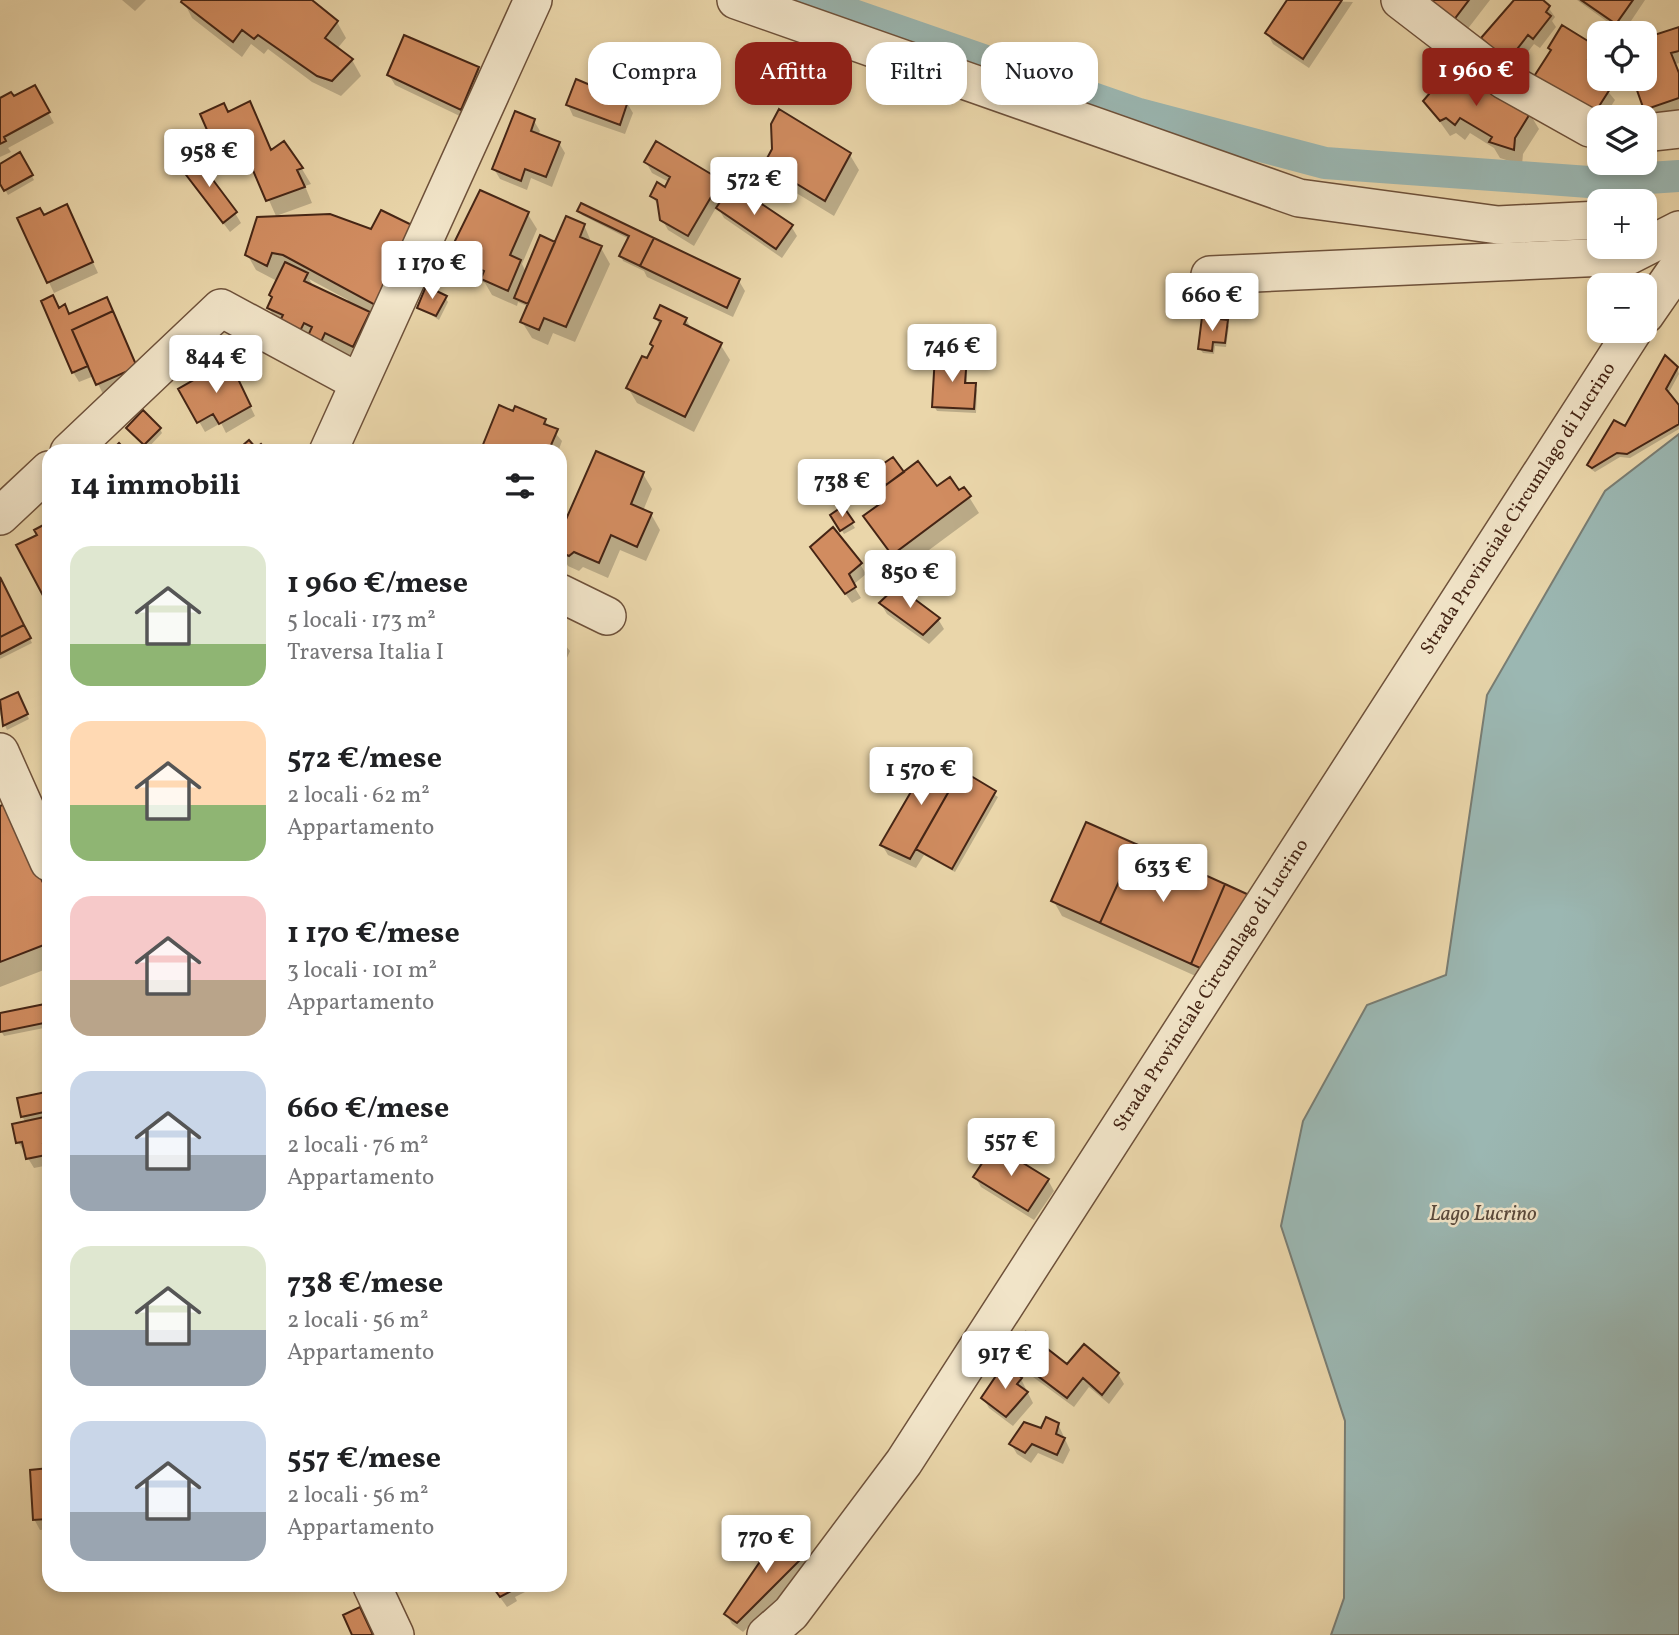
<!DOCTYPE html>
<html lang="it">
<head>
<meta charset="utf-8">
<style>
	:root { --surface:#fff; --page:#f6f6f6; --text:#202124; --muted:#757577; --accent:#8f2418 }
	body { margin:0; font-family:Vollkorn,serif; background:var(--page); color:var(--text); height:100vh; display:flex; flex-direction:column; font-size:26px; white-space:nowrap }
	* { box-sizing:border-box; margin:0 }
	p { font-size:23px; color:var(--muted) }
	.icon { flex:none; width:38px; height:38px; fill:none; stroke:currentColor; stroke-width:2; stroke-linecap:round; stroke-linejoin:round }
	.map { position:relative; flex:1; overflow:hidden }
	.panel { position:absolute; left:42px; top:444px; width:525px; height:1148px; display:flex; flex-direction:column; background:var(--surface); border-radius:21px; box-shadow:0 4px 10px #0003 }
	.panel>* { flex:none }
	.banner { position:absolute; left:588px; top:42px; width:665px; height:63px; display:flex; gap:14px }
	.buttons { position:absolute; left:1587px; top:21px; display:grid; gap:14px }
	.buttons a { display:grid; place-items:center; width:70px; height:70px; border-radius:14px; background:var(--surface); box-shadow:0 4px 10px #0003; font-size:35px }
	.price { position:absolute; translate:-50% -60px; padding:0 16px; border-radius:7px; background:#fff; color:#222; font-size:23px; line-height:46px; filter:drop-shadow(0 2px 4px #0008) }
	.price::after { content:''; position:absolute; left:50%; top:42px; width:21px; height:16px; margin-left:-10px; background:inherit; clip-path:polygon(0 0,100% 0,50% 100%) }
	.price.current { background:var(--accent); color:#fff }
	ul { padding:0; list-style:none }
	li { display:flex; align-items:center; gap:21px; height:175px; padding:0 28px }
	li span { display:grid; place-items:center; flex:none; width:196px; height:140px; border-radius:21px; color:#555 }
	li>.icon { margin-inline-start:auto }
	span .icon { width:84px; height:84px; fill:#fffc; stroke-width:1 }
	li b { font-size:30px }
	h2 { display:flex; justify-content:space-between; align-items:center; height:84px; padding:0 28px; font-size:30px }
	.chip { padding:0 24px; border-radius:21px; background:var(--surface); box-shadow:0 4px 10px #0003; font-size:24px; line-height:63px }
	.chip.current { background:var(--accent); color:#fff }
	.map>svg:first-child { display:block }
</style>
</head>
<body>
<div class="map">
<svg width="1679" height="1635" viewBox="0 0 1679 1635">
	<rect width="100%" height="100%" fill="#ead6aa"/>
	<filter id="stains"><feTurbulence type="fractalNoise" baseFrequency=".00286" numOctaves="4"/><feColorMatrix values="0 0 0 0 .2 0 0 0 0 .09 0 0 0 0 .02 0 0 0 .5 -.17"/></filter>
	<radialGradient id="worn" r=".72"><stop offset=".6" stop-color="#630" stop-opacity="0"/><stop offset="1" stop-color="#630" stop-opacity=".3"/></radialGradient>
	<path fill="#9bb7b2" stroke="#797d73" stroke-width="2" d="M 1679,434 L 1679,1635 L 1331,1635 L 1344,1598 L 1345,1421 L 1281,1226 L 1303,1121 L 1367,1005 L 1446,975 L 1487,695 L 1605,491 Z"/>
	<path fill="#0003" fill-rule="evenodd" d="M 122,0 L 146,0 L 135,11 Z
		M 183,0 L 309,0 L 337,22 L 346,38 L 337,49 L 352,60 L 361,76 L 341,96 L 312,82 L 268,49 L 264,54 L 251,44 L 242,57 L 192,18 Z
		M 1289,0 L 1353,2 L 1309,68 L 1273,44 L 1267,33 Z
		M 1429,0 L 1490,0 L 1463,35 Z
		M 1513,0 L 1543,0 L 1555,17 L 1552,21 L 1556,27 L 1540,48 L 1534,44 L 1513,71 L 1489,48 L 1483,38 L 1515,4 Z
		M 1577,0 L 1645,0 L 1623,33 Z
		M 1679,29 L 1679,63 L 1676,64 L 1679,72 L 1679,110 L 1652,120 L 1634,79 L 1645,79 L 1645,40 Z
		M 1594,48 L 1600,56 L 1595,66 L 1600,69 L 1600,79 L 1608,79 L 1605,88 L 1615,100 L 1604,117 L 1539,91 Z
		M 478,68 L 484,78 L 466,119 L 395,85 L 389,75 Z
		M 1445,80 L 1530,114 L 1539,129 L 1523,154 L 1522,165 L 1500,158 L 1494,148 L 1470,133 L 1465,140 L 1456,133 L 1450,136 L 1425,101 L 1437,85 Z
		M 34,87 L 54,123 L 8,148 L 11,152 L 0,157 L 0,101 Z
		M 627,103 L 633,113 L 625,134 L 573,116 L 568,105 Z
		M 249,104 L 272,152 L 283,144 L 302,169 L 311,184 L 305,186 L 312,203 L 276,216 L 247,151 L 224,161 L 215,145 L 228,114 Z
		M 780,112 L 850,155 L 859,170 L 834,216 L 775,180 L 766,164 L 774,150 Z
		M 534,121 L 540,131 L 538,135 L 559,143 L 565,153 L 552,187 L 531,178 L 527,190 L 500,179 L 494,169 Z
		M 20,154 L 34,180 L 8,195 L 0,180 L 0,166 Z
		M 646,162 L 720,181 L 727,194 L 791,226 L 797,236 L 782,258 L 724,218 L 717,206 L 694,246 L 668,230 L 662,219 L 660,208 L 652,196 L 665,189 L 669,182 L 652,173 Z
		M 188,177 L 235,213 L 241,223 L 230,232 Z
		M 579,211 L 739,281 L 745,291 L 733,317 L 647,277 L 644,271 L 623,261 L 621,256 L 629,239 L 582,215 Z
		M 527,213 L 537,229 L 522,264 L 526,272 L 584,225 L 592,244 L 601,248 L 610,264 L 575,342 L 553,333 L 548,345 L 532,338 L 522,322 L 529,307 L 518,302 L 517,306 L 492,295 L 485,283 L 459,271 L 450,255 Z
		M 330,215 L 386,321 L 367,310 L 378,329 L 362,362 L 334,348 L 329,359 L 278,324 L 269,308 L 277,281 L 256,270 L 247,254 ZM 309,279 L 348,300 L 346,303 L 314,287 Z
		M 72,217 L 98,273 L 54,293 L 19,219 Z
		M 445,297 L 448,302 L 439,320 L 419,307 Z
		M 112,310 L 142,377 L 103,394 L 94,376 L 79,382 L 73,372 L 70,315 Z
		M 656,318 L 686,319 L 692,330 L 720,344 L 730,360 L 694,432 L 637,403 L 628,388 L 654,347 L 652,344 L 660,326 Z
		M 1226,322 L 1229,326 L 1226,347 L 1215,346 L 1214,354 L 1203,353 L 1200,349 Z
		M 966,359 L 967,384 L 974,385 L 977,390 L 976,413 L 937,411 L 934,406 Z
		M 1677,368 L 1679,374 L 1668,394 L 1679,408 L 1679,429 L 1630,458 L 1620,457 L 1595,472 L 1591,469 L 1589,465 L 1626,428 Z
		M 234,373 L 255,416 L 226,433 L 221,423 L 205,432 L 181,390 Z
		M 545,421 L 562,441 L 558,452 L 481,452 Z
		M 128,428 L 160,429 L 162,433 L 147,449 Z
		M 643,474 L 652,489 L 643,511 L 651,514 L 660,530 L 646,561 L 620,550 L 608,578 L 583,567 L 579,571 L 568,566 L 560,552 L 560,537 Z
		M 903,474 L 936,489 L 959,493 L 964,489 L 979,513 L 902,570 L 866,517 L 882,504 Z
		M 843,509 L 855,528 L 844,534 L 832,515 Z
		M 812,548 L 860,564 L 866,574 L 853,585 L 861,598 L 852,603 Z
		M 0,580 L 32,643 L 0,659 Z
		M 881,604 L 938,619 L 944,629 L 929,644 L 887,614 Z
		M 560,639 L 570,651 L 560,674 Z
		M 17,695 L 29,719 L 7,730 L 0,714 L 0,702 Z
		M 933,756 L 998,797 L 955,872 L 924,855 L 916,868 L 888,855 L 882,845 Z
		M 0,804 L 18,826 L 49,894 L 49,968 L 0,987 Z
		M 1053,900 L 1259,901 L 1200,978 L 1062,916 Z
		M 46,1011 L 49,1027 L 4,1036 L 1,1031 L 0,1015 Z
		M 45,1094 L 49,1104 L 49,1165 L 34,1168 L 18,1142 L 26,1123 L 22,1116 Z
		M 994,1147 L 1048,1180 L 1054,1191 L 1034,1220 L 981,1187 L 975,1177 Z
		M 1012,1355 L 1118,1374 L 1124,1384 L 1109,1404 L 1089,1387 L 1074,1407 L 1018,1366 Z
		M 1021,1379 L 1033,1403 L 1013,1426 L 989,1408 L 983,1398 Z
		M 1058,1424 L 1070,1450 L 1063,1464 L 1038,1453 L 1031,1463 L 1017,1454 L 1011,1444 Z
		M 49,1470 L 49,1529 L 40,1530 L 34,1519 Z
		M 803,1557 L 809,1568 L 743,1632 L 732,1624 L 726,1614 Z
		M 492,1586 L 521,1586 L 525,1592 L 515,1597 L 517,1601 L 507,1607 Z"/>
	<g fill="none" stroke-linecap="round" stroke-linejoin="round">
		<path stroke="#9bb7b2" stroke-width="32" d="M 810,0 L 1139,114 L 1325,163 L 1589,182 L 1679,176"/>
	</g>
	<path fill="#d18c60" stroke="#452515" stroke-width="2" d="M 182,0 L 312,0 L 338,21 L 325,38 L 353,59 L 332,81 L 317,76 L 258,35 L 254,39 L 242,30 L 233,42 L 181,2 Z
		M 1287,0 L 1342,0 L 1303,59 L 1265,33 Z
		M 1429,0 L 1469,0 L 1453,21 Z
		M 1514,0 L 1543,0 L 1550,6 L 1546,12 L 1551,16 L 1533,39 L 1528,35 L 1507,62 L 1481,38 Z
		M 1581,0 L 1633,0 L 1616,24 Z
		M 1562,25 L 1596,46 L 1588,59 L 1600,67 L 1598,81 L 1610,89 L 1596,111 L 1531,81 L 1551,50 L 1548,48 Z
		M 1679,27 L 1679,51 L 1671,53 L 1679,73 L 1679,98 L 1644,110 L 1633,79 L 1645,79 L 1645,38 Z
		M 404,35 L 479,67 L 461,110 L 387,75 Z
		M 1453,66 L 1524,111 L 1531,112 L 1515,138 L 1514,150 L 1489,142 L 1492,137 L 1460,118 L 1455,125 L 1446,118 L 1440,121 L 1423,101 Z
		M 576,79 L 628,101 L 620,125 L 566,105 Z
		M 35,85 L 50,112 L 4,137 L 6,141 L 0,144 L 0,98 L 11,92 L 14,96 Z
		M 250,101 L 271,150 L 284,141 L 303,168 L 297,170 L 305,187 L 266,201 L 238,135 L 214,146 L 200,114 L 224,103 L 228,112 Z
		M 779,109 L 851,153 L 825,201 L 764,164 L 772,149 L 771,124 Z
		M 515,111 L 535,119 L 531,131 L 560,142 L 546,177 L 525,169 L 521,181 L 492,169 Z
		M 656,141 L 721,180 L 688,236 L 660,220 L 657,200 L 650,196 L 657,182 L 665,187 L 670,177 L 644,162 Z
		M 20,152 L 33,175 L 4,191 L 0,184 L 0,164 Z
		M 195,156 L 237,212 L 223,223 L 180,167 Z
		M 732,184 L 793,225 L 776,249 L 716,208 Z
		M 480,190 L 529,212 L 510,255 L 521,260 L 508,291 L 481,279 L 484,271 L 448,255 Z
		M 581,203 L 654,238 L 640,266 L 619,256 L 629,236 L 577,211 Z
		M 67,204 L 93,262 L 47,283 L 17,218 L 40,208 L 44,215 Z
		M 381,210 L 420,229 L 377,306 L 283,255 L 272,253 L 267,266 L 245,255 L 257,217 L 330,214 L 371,229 Z
		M 566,216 L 585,224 L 580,237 L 602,246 L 566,327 L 544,318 L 539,330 L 520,322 Z
		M 540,235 L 555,242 L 528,304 L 514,298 Z
		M 654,238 L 740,279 L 727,308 L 640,266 Z
		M 285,262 L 308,273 L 304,281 L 370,312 L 353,347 L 325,333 L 320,344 L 307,338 L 312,327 L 304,323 L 300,331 L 280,321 L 283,315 L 267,308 L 272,297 L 269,295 Z
		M 426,286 L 447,296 L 436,316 L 417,308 Z
		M 53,295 L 59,308 L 65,304 L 69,314 L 107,297 L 113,311 L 72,330 L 88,366 L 72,373 L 41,301 Z
		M 660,305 L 687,318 L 684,324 L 722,343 L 685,417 L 626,388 L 642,356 L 647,358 L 653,346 L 650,344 L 661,321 L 654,318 Z
		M 113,311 L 137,367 L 96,385 L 72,330 Z
		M 1202,317 L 1228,320 L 1225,343 L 1213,342 L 1212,351 L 1198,349 Z
		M 935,355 L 967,357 L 965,383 L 976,383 L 974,409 L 932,407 Z
		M 1665,355 L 1678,367 L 1666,389 L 1679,405 L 1679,424 L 1627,454 L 1617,453 L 1592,468 L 1587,465 L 1614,420 L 1625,426 Z
		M 229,360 L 251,406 L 219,424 L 213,414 L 197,423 L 178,389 Z
		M 499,405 L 513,411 L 515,406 L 546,419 L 544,424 L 558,429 L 548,452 L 480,452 Z
		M 143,410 L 161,428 L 144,445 L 126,428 Z
		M 249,440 L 256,448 L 261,444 L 268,452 L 235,452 Z
		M 119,443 L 127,452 L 110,452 Z
		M 596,451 L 644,472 L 631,504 L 652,513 L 637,547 L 611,535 L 599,563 L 574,552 L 569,556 L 560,552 L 560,533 Z
		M 893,457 L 904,472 L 886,485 L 874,470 Z
		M 918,461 L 937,486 L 950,477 L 959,490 L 964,487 L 971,496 L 892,555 L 863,516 L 881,503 L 874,494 Z
		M 843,506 L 854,522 L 840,531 L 830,515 Z
		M 49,522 L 49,605 L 48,605 L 16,545 L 37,535 L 34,530 Z
		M 833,527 L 862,563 L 849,574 L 856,587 L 845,594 L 810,547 Z
		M 0,577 L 24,625 L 0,637 Z
		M 897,586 L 940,618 L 923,635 L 879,603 Z
		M 24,625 L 31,638 L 0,654 L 0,637 Z
		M 18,692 L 28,714 L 3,726 L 0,700 Z
		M 933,754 L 961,770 L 910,859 L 880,845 Z
		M 961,770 L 996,791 L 952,869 L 916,849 Z
		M 7,803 L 49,896 L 49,943 L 0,962 L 0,806 Z
		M 1086,822 L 1136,844 L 1100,923 L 1051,901 Z
		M 1136,844 L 1225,884 L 1191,964 L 1100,923 Z
		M 1225,884 L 1260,900 L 1214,974 L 1191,964 Z
		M 45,1004 L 49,1022 L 0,1032 L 0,1013 Z
		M 46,1092 L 49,1111 L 21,1117 L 17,1098 Z
		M 49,1116 L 49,1142 L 43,1144 L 46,1155 L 26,1159 L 22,1142 L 16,1143 L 12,1124 Z
		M 994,1145 L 1049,1179 L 1028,1211 L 973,1177 Z
		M 1026,1332 L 1067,1364 L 1084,1344 L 1119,1373 L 1102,1395 L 1083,1378 L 1067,1398 L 1010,1355 Z
		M 1004,1364 L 1022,1378 L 1017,1384 L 1028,1392 L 1006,1417 L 981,1398 Z
		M 1046,1417 L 1059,1423 L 1056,1434 L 1065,1438 L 1057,1455 L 1032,1444 L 1025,1453 L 1009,1444 L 1024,1422 L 1041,1428 Z
		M 49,1468 L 49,1528 L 48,1528 L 47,1519 L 33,1520 L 30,1470 Z
		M 783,1528 L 804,1556 L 737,1623 L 724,1614 Z
		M 492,1586 L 511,1586 L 513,1590 L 500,1597 Z
		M 360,1607 L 373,1635 L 352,1635 L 343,1615 Z"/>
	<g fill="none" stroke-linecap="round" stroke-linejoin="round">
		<g stroke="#6e513a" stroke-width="40">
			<g id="minor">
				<path d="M 736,0 L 1299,198 L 1498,225 L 1600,220"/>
				<path d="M 1400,0 L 1504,80 L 1590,128 L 1600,130"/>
				<path d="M 1645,133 L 1679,129"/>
				<path d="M 1210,275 L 1628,256 L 1679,230"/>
				<path d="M 1645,315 L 1679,266"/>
				<path d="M 69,452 L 221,308 L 358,382"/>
				<path d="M 328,452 L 533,0"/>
				<path d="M 0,516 L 49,470"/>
				<path d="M 560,593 L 607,616"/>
				<path d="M 0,752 L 49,862"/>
				<path d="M 372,1586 L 395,1635"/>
				<path id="s1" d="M 766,1635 L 791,1613 L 904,1462 L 1633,331"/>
			</g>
		</g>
		<use href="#minor" stroke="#f1e4c8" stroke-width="37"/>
	</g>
	<g text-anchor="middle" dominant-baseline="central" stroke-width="5" stroke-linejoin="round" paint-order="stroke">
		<g font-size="19" fill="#452515" stroke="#f1e4c8">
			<text stroke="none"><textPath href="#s1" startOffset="1356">Strada Provinciale Circumlago di Lucrino</textPath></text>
			<text stroke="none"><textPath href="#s1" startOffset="789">Strada Provinciale Circumlago di Lucrino</textPath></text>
		</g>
		<g font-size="21" font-style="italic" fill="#5a4a3c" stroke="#f1e4c8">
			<text x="1483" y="1214">Lago Lucrino</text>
		</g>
	</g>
	<rect width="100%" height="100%" filter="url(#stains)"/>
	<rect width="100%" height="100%" fill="url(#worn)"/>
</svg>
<div class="buttons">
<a><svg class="icon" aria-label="locate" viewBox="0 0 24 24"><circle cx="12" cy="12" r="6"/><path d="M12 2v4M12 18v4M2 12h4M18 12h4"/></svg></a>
<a><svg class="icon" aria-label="layers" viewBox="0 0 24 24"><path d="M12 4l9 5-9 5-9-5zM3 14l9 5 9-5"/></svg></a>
<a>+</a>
<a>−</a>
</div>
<b class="price current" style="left:1476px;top:108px">1 960 €</b>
<b class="price" style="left:209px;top:189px">958 €</b>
<b class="price" style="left:754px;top:217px">572 €</b>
<b class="price" style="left:432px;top:301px">1 170 €</b>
<b class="price" style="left:1212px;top:333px">660 €</b>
<b class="price" style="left:952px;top:384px">746 €</b>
<b class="price" style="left:216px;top:395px">844 €</b>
<b class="price" style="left:842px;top:519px">738 €</b>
<b class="price" style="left:910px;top:610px">850 €</b>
<b class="price" style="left:921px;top:807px">1 570 €</b>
<b class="price" style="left:1163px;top:904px">633 €</b>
<b class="price" style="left:1011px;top:1178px">557 €</b>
<b class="price" style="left:1005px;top:1391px">917 €</b>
<b class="price" style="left:766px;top:1575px">770 €</b>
<div class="banner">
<a class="chip">Compra</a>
<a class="chip current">Affitta</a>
<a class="chip">Filtri</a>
<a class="chip">Nuovo</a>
</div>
<section class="panel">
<h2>14 immobili<svg class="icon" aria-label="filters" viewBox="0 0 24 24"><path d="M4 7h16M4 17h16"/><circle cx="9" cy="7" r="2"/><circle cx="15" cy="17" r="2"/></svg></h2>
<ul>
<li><span style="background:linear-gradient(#dfe7d0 70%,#8fb573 0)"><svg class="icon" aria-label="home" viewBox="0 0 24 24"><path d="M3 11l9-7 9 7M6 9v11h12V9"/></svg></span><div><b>1 960 €/mese</b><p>5 locali · 173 m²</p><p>Traversa Italia I</p></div></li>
<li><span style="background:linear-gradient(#ffd9b3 60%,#8fb573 0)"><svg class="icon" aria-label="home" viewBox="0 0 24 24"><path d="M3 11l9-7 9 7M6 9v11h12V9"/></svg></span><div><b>572 €/mese</b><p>2 locali · 62 m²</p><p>Appartamento</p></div></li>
<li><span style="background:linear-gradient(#f6c9c9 60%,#b9a48a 0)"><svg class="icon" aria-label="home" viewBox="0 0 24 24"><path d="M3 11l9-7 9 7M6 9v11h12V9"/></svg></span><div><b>1 170 €/mese</b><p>3 locali · 101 m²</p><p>Appartamento</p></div></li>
<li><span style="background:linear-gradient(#c9d6e8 60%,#9aa5b1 0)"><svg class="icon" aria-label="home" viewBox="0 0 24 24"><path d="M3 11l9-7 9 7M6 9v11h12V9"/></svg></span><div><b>660 €/mese</b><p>2 locali · 76 m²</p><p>Appartamento</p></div></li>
<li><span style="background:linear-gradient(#dfe7d0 60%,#9aa5b1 0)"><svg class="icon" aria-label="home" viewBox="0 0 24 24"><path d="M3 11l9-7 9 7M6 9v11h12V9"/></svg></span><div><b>738 €/mese</b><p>2 locali · 56 m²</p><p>Appartamento</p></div></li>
<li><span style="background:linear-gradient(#c9d6e8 65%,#9aa5b1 0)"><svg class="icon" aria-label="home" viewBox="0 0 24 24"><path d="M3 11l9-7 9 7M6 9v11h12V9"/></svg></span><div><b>557 €/mese</b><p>2 locali · 56 m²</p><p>Appartamento</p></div></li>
</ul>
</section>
</div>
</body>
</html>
